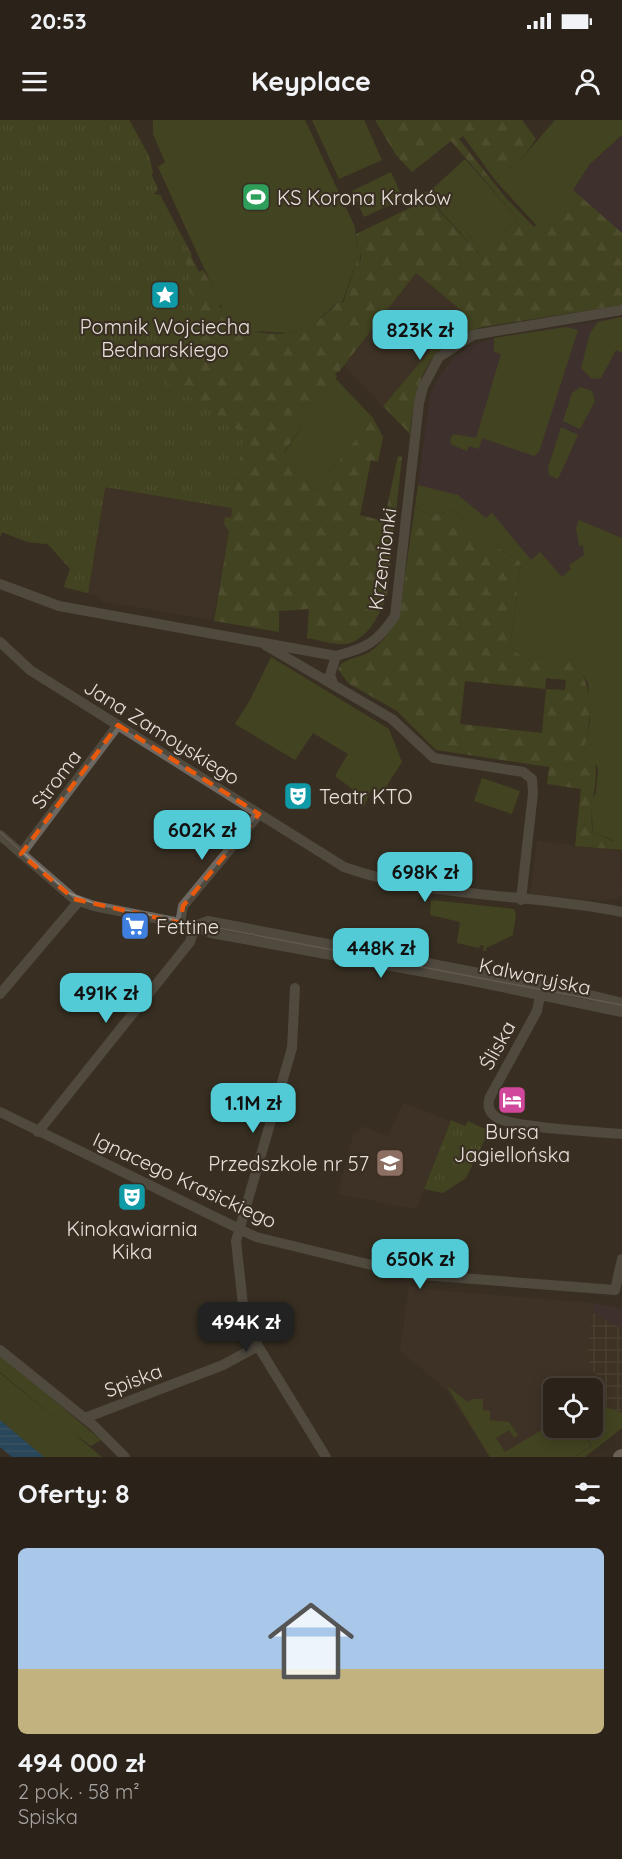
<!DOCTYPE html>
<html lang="pl">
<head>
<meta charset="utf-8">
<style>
	:root { --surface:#2b231a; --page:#332b23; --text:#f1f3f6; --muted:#a6a4a2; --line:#474039; --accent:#52cbd7 }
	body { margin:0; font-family:Quicksand,sans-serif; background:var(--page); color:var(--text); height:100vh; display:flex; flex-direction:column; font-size:22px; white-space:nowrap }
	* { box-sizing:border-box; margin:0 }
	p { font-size:20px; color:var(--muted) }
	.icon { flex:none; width:33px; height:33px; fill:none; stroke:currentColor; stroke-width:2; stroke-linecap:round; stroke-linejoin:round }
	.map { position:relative; height:1337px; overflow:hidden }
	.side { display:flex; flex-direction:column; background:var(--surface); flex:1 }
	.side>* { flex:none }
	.fabs { position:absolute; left:543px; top:1258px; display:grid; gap:12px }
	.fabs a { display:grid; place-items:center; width:60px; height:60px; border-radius:9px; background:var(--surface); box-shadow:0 3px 15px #0003,0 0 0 2px var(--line); font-size:30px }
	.price { position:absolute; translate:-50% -51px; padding:0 14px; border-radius:12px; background:var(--accent); color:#111; font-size:20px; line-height:39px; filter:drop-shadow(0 2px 3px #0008) }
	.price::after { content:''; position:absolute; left:50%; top:36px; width:18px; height:14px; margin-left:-9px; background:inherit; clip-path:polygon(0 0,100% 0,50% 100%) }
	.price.active { background:#222; color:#fff }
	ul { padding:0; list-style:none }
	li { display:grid; align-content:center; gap:12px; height:318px; padding:0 18px }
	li+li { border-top:2px solid var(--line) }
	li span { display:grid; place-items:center; height:186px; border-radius:9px; color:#555 }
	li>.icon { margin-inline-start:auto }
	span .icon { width:108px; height:108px; fill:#fffc; stroke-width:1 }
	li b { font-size:26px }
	h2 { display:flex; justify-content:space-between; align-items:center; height:72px; padding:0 18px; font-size:26px }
	.status { display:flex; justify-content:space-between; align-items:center; height:42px; padding:0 30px; background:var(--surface); direction:ltr }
	.status svg { height:16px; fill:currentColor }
	header { display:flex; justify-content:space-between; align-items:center; height:78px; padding:0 18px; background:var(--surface); font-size:27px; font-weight:800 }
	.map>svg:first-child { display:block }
</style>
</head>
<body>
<div class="status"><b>20:53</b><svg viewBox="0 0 49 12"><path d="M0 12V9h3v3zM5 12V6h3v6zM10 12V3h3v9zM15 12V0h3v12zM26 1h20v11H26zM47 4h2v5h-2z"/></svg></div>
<header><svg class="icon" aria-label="menu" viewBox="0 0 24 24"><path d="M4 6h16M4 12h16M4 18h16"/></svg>Keyplace<svg class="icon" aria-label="person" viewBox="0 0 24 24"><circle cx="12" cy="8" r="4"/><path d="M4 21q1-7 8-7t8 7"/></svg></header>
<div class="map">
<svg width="622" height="1337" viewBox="0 0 622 1337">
	<defs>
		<pattern id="industrial-grid" width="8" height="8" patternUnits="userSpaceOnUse" patternTransform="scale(1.5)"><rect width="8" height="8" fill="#443624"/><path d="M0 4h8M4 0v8" fill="none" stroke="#5f5343"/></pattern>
		<pattern id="forest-firs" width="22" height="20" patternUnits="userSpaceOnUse" patternTransform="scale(1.5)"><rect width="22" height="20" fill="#4e5b1d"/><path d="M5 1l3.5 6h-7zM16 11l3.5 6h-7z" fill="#68723d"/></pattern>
		<pattern id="park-tufts" width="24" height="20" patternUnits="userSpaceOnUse" patternTransform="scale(1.5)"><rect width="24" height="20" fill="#4e5b1d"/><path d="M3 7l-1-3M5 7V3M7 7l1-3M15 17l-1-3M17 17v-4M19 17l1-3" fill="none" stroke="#68723d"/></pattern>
		<pattern id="water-rules" width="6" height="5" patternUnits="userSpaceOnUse" patternTransform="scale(1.5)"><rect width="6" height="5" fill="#16649e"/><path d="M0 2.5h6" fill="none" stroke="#387aab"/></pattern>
	</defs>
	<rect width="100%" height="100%" fill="#392f23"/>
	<path fill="#45333b" d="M 622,16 L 622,126 L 567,76 L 583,51 Z
		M 622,197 L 622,485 L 521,443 L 452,374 L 418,365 L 430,276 L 437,260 L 453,238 L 468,227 L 494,218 Z
		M 594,1183 L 622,1189 L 622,1209 L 593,1193 Z"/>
	<path fill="url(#industrial-grid)" d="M 593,1193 L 622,1209 L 622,1293 L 594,1282 L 598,1255 L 591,1250 L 587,1234 Z"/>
	<path fill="#46352b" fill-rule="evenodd" d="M 416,153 L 463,192 L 383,286 L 344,246 Z
		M 105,367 L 232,388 L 231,398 L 225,398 L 224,404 L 229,411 L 213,500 L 102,481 L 100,477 L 88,473 Z
		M 537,721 L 620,731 L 622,776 L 606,781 L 530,774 Z
		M 403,983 L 450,1001 L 416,1089 L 338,1074 L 353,1015 L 358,1013 L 361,1006 L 388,1016 Z
		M 409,1166 L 431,1170 L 594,1183 L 587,1234 L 591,1250 L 598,1255 L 594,1282 L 622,1293 L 622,1308 L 584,1337 L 489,1337 L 446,1269 L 400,1231 ZM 554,1269 L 592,1269 L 592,1308 L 554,1308 Z"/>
	<path fill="#4e5b1d" d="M 153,0 L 305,0 L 355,107 L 357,131 L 361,131 L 360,140 L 357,140 L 342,183 L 339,181 L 310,207 L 287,213 L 253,211 L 223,190 L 158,47 L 165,42 L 153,14 Z
		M 312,0 L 364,0 L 382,40 L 339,59 Z
		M 555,0 L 622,0 L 622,15 L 589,45 L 573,70 L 537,106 L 495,60 L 524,36 Z
		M 465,39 L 518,99 L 482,130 L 430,71 Z
		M 391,52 L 403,79 L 364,97 L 352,71 Z
		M 622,197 L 622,233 L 616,230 L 601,258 L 592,259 L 581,248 L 590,213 L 598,202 Z
		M 566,207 L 578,210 L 539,332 L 534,336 L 482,318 L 479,329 L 469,326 L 467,331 L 452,325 L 450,320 L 453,314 L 476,318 L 501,234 L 494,232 L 494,218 Z
		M 335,258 L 373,298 L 314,371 L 284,333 Z
		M 581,267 L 592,271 L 595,281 L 580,309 L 563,301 L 572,273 Z
		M 561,307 L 578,315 L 558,359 L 549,355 L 548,348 Z
		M 418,365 L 458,375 L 486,398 L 492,393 L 531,440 L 540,432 L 562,457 L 571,449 L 569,445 L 584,435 L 583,425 L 579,426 L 576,408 L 579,400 L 622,418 L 622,724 L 593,712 L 591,683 L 596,672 L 598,648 L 585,627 L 590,601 L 588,563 L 575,545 L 546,537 L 525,540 L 510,526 L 521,442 L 494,426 L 453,390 L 430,396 L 415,386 Z
		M 271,537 L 389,609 L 402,642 L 382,673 L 371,670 L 364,687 L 351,668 L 335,656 L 348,634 L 313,613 L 295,640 L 235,604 L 250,580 Z
		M 482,658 L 520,671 L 512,694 L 474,681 Z
		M 431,780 L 514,789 L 516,794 L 513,815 L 486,828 L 486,831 L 483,831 L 484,826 L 480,825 L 479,828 L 457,823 L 460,802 L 430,795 Z
		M 0,1235 L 101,1320 L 91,1326 L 74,1314 L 102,1337 L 44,1337 L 0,1300 L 0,1253 L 70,1310 L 0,1252 Z
		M 447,1266 L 468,1282 L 472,1279 L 483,1279 L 483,1290 L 490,1291 L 490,1300 L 509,1302 L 518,1315 L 514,1318 L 509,1310 L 496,1318 L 505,1332 L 553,1303 L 554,1308 L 579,1308 L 591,1326 L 574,1337 L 490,1337 Z
		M 593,1282 L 622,1293 L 622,1308 L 585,1337 L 575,1337 L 592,1326 L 580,1308 L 592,1308 Z"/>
	<path fill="url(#forest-firs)" fill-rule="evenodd" d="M 0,0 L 129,0 L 149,36 L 153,53 L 151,54 L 158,69 L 154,74 L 160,75 L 199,152 L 203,150 L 222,183 L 219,186 L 233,197 L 254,207 L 254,211 C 291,220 315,207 339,181 L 343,183 L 357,140 L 361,140 L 361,132 L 357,131 L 356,114 L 414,86 L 424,74 L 487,143 L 424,72 L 430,71 L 482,130 L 518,99 L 451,21 L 412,52 L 396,35 L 375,0 L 522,0 L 536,19 L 524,36 L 495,60 L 463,16 L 459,19 L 505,77 L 534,107 L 573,70 L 622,113 L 622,185 L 483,207 C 425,222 416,262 410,314 L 383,286 L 463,192 L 416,153 L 342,248 L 340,247 L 341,250 L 335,254 L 337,256 L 284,332 L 314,371 L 373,298 L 383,317 L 378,342 L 371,340 L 360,395 L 384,401 L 398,336 L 402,337 L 387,475 C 381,493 367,521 345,524 C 333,525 319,520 307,518 L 309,489 L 279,491 L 279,512 L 214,501 L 229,411 L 224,404 L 225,397 L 231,398 L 232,388 L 105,367 L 88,473 L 64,467 L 70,449 L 48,424 L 28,422 L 2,412 L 0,417 Z
		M 415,386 L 430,396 L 453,390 L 494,426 L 521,442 L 510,526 L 525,540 L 546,537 L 570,540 C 596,562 591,597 585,627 L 593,632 C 602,660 587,684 593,712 L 613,721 L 622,718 L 622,730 L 575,726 L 581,669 L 547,664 L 549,647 L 436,630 L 397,591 L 348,563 L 338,549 C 345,536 361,539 371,531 C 383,522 392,509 399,497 ZM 546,558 L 566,560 L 565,570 L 546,569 L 542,613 L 460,604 L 465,561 L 545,569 Z"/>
	<path fill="url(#park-tufts)" d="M 0,0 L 129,0 L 149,36 L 153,53 L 151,54 L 158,69 L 154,74 L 160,75 L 192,135 L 185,139 L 191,161 L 188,162 L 190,174 L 192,174 L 195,206 C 179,221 157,234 156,255 L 244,314 L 232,388 L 105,367 L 88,473 L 64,467 L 70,449 L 48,424 L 28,422 L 2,412 L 0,417 Z
		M 451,1000 L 465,1006 L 468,1001 L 489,1011 L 466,1058 L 443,1073 L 424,1069 Z"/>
	<path fill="url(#water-rules)" d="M 0,1300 L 44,1337 L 12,1337 L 0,1327 Z"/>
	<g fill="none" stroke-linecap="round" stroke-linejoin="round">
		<path stroke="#6c6861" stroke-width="10" d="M 0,464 L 59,486 L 336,536 C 366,528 377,523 395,496 L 419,283 L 423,267 L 439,237 L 473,215 L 622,190
			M 0,522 L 30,550 L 344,747 C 434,779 529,773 622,792
			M 265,525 L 392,599 L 434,638 L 523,652 L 532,659 L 533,673 L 521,780
			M 333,563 L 330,555 L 336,536
			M 0,715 L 74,779 L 94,786 L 195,806 L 211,813 L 468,860 L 622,892
			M 21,734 L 118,605
			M 180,803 L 183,786 L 259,694
			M 195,806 L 208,801 L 578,872 L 622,883
			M 295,868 L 292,928 L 236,1121 L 244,1194 L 258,1226 L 326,1337
			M 541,871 L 537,891 L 490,977 C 487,985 489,992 496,997 C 510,1008 600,1012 622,1014
			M 0,874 L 79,781
			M 0,992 L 256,1117 L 409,1154 L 615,1170 L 622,1139
			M 38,1012 L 190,822 L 195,806
			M 0,1230 L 93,1305 L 125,1337
			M 85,1298 L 223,1245 L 258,1226"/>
		<path stroke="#a69e90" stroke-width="14" d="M 620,1337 L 622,1336"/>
		<path stroke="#978f85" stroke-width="1.5" d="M 0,712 L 69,773 L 97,785 L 622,885"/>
	</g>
	<path d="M0 0H622V1337H0ZM 118,605 L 259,694 L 183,786 L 180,803 L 74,779 L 21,734 Z" fill="#392f23" fill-opacity=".55" fill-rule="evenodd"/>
	<path fill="none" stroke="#e8590c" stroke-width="4.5" stroke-dasharray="12 8" stroke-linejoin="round" d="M 118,605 L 259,694 L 183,786 L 180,803 L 74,779 L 21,734 Z"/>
	<defs>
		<g id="stadium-square" transform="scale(1.5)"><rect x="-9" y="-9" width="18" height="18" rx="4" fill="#2e9e5b" stroke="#392f23"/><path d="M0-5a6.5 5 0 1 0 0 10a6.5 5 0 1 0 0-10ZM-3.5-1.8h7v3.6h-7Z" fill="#fff"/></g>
		<g id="sight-square" transform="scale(1.5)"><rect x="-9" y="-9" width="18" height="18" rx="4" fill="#0f9aa8" stroke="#392f23"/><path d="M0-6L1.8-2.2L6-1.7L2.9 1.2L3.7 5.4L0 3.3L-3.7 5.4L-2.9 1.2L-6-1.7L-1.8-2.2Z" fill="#fff"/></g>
		<g id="theatre-square" transform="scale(1.5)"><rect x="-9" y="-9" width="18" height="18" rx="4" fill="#0f9aa8" stroke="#392f23"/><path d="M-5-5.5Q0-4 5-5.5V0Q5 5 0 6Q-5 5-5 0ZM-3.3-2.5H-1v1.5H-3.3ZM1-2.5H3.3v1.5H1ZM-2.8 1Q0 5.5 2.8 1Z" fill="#fff"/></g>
		<g id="supermarket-square" transform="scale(1.5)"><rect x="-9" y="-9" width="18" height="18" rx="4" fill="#3f7fe0" stroke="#392f23"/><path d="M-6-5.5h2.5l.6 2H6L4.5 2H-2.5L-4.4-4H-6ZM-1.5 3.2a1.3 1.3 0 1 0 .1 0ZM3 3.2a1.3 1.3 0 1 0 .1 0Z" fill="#fff"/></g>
		<g id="hotel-square" transform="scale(1.5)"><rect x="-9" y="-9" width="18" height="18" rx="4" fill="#d1479c" stroke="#392f23"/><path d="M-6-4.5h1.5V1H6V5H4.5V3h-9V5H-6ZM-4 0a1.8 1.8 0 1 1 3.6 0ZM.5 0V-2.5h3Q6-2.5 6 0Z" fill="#fff"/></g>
		<g id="school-square" transform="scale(1.5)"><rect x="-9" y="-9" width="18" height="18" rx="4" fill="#8d6e63" stroke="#392f23"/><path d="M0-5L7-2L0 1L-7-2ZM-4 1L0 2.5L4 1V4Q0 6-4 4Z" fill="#fff"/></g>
	</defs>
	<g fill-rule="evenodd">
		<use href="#stadium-square" x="256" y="77"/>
		<use href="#sight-square" x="165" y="175"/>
		<use href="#theatre-square" x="298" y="676"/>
		<use href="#supermarket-square" x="135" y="806"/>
		<use href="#hotel-square" x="512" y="980"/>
		<use href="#school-square" x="390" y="1043"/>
		<use href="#theatre-square" x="132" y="1077"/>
	</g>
	<g text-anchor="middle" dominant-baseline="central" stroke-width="4.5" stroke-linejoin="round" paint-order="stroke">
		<g font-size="20" fill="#e8e1da" stroke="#392f23" text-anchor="start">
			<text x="277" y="77">KS Korona Kraków</text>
			<text x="165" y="206" text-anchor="middle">Pomnik Wojciecha<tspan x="165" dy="23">Bednarskiego</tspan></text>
			<text x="319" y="676">Teatr KTO</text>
			<text x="156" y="806">Fettine</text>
			<text x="512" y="1011" text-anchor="middle">Bursa<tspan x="512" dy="23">Jagiellońska</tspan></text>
			<text x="369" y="1043" text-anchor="end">Przedszkole nr 57</text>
			<text x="132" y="1108" text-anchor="middle">Kinokawiarnia<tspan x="132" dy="23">Kika</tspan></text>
		</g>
		<g font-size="20" fill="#e8e1da" stroke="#392f23">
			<text transform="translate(382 439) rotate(-82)">Krzemionki</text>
			<text transform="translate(162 612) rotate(32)">Jana Zamoyskiego</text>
			<text transform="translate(56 659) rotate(-53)">Stroma</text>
			<text transform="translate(535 856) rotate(12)">Kalwaryjska</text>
			<text transform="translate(497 925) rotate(-61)">Śliska</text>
			<text transform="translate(185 1060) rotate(25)">Ignacego Krasickiego</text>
			<text transform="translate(133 1260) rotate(-21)">Spiska</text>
		</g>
	</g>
</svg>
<div class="fabs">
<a><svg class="icon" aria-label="locate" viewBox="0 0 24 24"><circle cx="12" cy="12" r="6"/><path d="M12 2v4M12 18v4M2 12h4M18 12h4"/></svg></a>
</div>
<b class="price" style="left:420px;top:241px">823K zł</b>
<b class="price" style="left:202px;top:741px">602K zł</b>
<b class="price" style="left:425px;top:783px">698K zł</b>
<b class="price" style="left:381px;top:859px">448K zł</b>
<b class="price" style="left:106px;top:904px">491K zł</b>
<b class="price" style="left:253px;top:1014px">1.1M zł</b>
<b class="price" style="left:420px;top:1170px">650K zł</b>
<b class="price active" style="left:246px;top:1233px">494K zł</b>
</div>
<section class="side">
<h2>Oferty: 8<svg class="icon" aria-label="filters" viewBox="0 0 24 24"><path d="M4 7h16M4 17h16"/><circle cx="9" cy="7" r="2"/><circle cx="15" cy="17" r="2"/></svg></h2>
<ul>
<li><span style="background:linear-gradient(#a9c7e8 65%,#c2b280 0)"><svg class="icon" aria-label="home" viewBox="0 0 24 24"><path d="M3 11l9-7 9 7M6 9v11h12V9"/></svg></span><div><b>494 000 zł</b><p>2 pok. · 58 m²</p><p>Spiska</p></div></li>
</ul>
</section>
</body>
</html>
